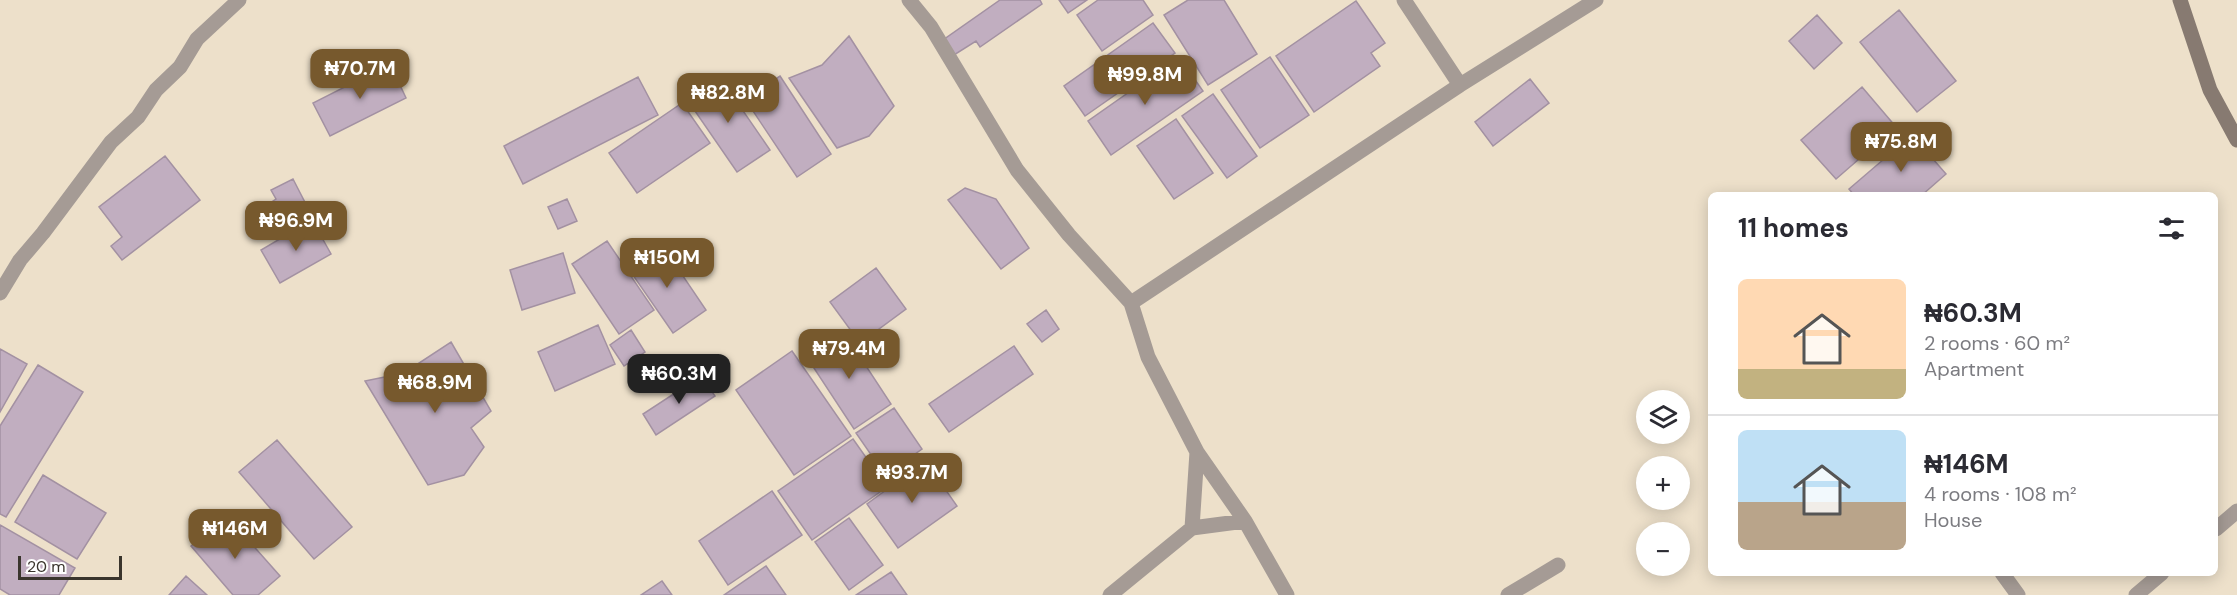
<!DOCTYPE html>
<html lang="en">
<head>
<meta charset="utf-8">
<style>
	:root { --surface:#fff; --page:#f2f2f3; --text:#2b2b33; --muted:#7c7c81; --line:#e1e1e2; --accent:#77592d }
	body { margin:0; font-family:"DM Sans",sans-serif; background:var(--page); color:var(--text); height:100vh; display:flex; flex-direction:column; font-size:22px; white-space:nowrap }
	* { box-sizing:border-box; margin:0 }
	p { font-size:20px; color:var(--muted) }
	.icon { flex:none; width:33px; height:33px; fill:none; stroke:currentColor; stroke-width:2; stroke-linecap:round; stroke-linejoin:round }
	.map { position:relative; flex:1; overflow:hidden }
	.details { position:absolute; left:1708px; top:192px; width:510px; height:384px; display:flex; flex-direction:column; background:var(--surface); border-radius:9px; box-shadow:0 3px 15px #0003 }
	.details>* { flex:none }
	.fabs { position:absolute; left:1636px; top:390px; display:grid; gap:12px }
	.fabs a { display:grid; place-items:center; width:54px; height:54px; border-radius:50%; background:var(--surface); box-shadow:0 3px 15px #0003; font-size:30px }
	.scale { position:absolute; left:18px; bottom:15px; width:104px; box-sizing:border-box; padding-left:6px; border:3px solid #3a352d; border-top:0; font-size:16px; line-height:21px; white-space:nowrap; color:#3a352d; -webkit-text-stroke:4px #fff; paint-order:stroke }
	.price { position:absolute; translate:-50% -51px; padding:0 14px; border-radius:12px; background:var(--accent); color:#fff; font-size:20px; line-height:39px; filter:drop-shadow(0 2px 3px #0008) }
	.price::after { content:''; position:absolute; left:50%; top:36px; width:18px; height:14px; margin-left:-9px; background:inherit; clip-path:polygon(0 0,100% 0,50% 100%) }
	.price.active { background:#222; color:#fff }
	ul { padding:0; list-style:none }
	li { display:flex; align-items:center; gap:18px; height:150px; padding:0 30px }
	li+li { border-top:2px solid var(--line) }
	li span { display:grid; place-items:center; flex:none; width:168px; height:120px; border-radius:9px; color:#555 }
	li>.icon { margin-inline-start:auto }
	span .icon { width:72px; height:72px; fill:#fffc; stroke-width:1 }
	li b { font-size:26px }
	h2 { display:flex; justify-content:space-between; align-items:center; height:72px; padding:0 30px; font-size:26px }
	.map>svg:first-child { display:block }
</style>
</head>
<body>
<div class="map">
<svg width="2237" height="595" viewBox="0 0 2237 595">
	<rect width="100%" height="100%" fill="#ede0ca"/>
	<path fill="#c1aec0" stroke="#a391a2" stroke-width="1.5" d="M 1000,0 L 1040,0 L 1042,4 L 980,47 L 976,41 L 954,55 L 943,40 Z
		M 1059,0 L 1087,0 L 1068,13 Z
		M 1098,0 L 1143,0 L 1153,15 L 1102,51 L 1077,15 Z
		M 1188,0 L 1224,0 L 1257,54 L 1208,85 L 1164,15 Z
		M 1356,1 L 1385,43 L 1371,53 L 1380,66 L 1314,112 L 1276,56 Z
		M 1899,10 L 1956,81 L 1917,112 L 1860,42 Z
		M 1817,15 L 1842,43 L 1814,69 L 1789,41 Z
		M 1153,23 L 1175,53 L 1085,116 L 1064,86 Z
		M 849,36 L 894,106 L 869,136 L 837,148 L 789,78 L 822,65 Z
		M 1179,57 L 1203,91 L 1111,155 L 1088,121 Z
		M 1270,57 L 1309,115 L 1260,148 L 1221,90 Z
		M 390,64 L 406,98 L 330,136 L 313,103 Z
		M 719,76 L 770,150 L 737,172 L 686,98 Z
		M 780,76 L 831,154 L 797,177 L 745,99 Z
		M 638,77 L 658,115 L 523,184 L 504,146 Z
		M 1530,79 L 1549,103 L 1493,146 L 1475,122 Z
		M 1862,87 L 1896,127 L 1836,179 L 1801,140 Z
		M 1213,94 L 1257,156 L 1227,178 L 1182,116 Z
		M 682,103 L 710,143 L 637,193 L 609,153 Z
		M 1176,119 L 1213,173 L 1174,199 L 1137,146 Z
		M 1912,135 L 1946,174 L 1922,195 L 1854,195 L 1849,189 Z
		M 165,156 L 200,200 L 122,260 L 111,246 L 122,237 L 99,207 Z
		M 293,179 L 312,216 L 283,230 L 270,203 L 276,199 L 271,190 Z
		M 965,188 L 996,199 L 1029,248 L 1001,269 L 948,200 Z
		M 567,199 L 577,221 L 558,229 L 548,207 Z
		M 312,220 L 331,254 L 280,283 L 261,250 Z
		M 607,241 L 654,310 L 619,334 L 572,264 Z
		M 662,245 L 706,310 L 673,333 L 628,268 Z
		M 563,253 L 575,293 L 522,310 L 510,270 Z
		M 876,268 L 906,309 L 860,343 L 830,302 Z
		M 1046,310 L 1059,329 L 1042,342 L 1027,324 Z
		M 598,325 L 615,364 L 555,391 L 538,352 Z
		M 631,330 L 645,352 L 624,366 L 610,345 Z
		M 843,331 L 891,404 L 854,429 L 806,356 Z
		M 451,342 L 491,411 L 471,428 L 484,447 L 464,475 L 428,485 L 365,381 L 404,373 Z
		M 1014,346 L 1033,374 L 949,432 L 929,404 Z
		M 0,349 L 27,364 L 0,412 Z
		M 792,351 L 851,436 L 794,475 L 736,390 Z
		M 38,365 L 83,392 L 6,517 L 0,514 L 0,426 Z
		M 701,376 L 715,396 L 656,435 L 643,414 Z
		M 894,408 L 922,449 L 885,475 L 856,433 Z
		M 853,439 L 887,487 L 812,540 L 778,491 Z
		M 277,440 L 352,527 L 314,559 L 239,472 Z
		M 924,459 L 957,506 L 898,548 L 867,504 L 890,487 L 888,484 Z
		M 43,475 L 106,513 L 77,559 L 15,522 Z
		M 772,491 L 802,535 L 728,585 L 699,541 Z
		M 227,516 L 280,576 L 258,595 L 233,595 L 191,546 Z
		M 849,518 L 883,565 L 849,590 L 815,542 Z
		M 0,525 L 75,568 L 59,595 L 10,595 L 0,589 Z
		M 766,566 L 786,595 L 724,595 Z
		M 891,572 L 907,595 L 856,595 Z
		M 186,576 L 207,595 L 169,595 Z
		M 662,581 L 672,595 L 641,595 Z"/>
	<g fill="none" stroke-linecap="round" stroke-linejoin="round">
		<path stroke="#a59b95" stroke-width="15" d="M 909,0 L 931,27 L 1017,170 L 1069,235 L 1131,303 L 1148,357 L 1197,452 L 1245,521 L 1287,595
			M 1404,0 L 1460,85
			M 0,293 L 20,260 L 43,233 L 111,142 L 138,117 L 156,90 L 180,67 L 197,39 L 239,0
			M 1131,303 L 1460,85 L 1596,0
			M 1192,528 L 1197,452
			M 2216,529 L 2237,511
			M 2002,573 L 2018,595
			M 1110,595 L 1192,528 L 1245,521
			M 1508,595 L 1558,565
			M 2136,595 L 2162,573"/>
		<path stroke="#877a71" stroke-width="15" d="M 2180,0 L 2210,90 L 2237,140"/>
	</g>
</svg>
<div class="fabs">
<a><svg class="icon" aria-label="layers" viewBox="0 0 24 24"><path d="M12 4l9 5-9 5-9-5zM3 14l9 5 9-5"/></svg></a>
<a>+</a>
<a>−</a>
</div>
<div class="scale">20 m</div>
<b class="price" style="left:360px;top:100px">₦70.7M</b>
<b class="price" style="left:1145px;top:106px">₦99.8M</b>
<b class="price" style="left:728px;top:124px">₦82.8M</b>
<b class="price" style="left:1901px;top:173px">₦75.8M</b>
<b class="price" style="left:296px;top:252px">₦96.9M</b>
<b class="price" style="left:667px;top:289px">₦150M</b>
<b class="price" style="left:849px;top:380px">₦79.4M</b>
<b class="price active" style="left:679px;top:405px">₦60.3M</b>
<b class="price" style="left:435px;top:414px">₦68.9M</b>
<b class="price" style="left:912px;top:504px">₦93.7M</b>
<b class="price" style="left:235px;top:560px">₦146M</b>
<section class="details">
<h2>11 homes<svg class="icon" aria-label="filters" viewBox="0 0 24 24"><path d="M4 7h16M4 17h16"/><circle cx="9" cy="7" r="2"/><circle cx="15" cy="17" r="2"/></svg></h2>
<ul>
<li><span style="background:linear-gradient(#ffd9b3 75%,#c2b280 0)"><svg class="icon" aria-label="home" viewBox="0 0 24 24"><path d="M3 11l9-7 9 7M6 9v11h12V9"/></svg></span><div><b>₦60.3M</b><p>2 rooms · 60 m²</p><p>Apartment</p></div></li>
<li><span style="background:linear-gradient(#bfe0f5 60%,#b9a48a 0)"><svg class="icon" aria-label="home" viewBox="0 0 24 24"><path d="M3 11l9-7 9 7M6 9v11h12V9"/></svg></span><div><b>₦146M</b><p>4 rooms · 108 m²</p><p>House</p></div></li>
</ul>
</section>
</div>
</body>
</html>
